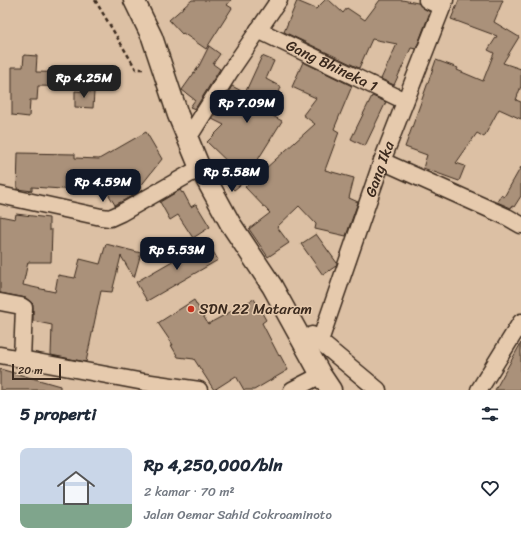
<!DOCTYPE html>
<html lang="id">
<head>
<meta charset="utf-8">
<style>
	:root { --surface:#fff; --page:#f2f2f3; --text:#1f2937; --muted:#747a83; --line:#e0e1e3; --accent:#111827 }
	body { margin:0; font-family:Sriracha,sans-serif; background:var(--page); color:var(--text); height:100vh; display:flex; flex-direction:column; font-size:15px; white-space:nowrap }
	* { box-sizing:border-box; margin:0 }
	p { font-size:13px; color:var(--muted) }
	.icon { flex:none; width:22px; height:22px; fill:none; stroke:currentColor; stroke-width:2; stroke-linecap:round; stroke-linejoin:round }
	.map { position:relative; height:390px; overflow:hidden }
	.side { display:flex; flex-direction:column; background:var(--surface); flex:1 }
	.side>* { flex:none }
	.scale { position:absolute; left:12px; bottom:10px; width:49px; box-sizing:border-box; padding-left:4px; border:2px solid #3b2a1e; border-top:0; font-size:11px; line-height:14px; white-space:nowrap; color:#3b2a1e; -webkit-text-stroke:3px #e6caad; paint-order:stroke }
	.price { position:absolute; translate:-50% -34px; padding:0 9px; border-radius:8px; background:var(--accent); color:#fff; font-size:13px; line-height:26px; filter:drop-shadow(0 1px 2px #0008) }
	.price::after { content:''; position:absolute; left:50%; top:24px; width:12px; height:9px; margin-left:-6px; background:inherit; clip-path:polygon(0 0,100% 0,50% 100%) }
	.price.on { background:#222; color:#fff }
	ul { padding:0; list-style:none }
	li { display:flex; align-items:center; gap:12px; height:100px; padding:0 20px }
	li+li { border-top:1px solid var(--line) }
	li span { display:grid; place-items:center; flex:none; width:112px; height:80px; border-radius:8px; color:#555 }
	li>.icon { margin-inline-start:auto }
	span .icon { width:48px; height:48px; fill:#fffc; stroke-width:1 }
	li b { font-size:17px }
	h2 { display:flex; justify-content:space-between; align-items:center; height:48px; padding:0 20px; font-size:17px }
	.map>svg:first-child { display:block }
</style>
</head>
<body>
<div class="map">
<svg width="521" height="390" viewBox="0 0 521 390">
	<rect width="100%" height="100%" fill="#dcc0a4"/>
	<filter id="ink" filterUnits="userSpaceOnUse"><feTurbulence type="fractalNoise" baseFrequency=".025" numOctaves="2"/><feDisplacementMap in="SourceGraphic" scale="8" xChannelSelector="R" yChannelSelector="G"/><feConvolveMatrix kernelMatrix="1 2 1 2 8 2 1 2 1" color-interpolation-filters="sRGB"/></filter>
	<g filter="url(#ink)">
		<path fill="#aa917a" stroke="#3b2a1e" d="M 192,0 L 231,0 L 227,5 L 232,8 L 206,49 L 183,33 L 182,34 L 169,20 Z
			M 325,0 L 329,0 L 343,13 L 347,8 L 365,20 L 380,0 L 402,0 L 418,3 L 423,8 L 430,12 L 416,49 L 411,48 L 394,85 L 381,79 L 397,44 L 372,39 L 359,68 L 284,32 L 297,1 L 316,9 Z
			M 459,0 L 503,0 L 494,22 L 519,37 L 503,63 L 521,69 L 521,86 L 516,100 L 521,102 L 521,119 L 499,109 L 484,137 L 477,133 L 456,163 L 465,166 L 459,181 L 423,168 L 427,155 L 405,147 L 436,60 L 458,68 L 457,70 L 483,81 L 494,53 L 488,50 L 497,36 L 451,19 Z
			M 209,46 L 220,54 L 213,64 L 220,69 L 195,109 L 190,107 L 195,100 L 182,90 L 199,66 Z
			M 24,55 L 37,56 L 36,72 L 79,73 L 78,87 L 38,86 L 37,100 L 30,100 L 29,117 L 12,115 L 12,67 L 23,67 Z
			M 262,56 L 274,61 L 266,79 L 281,87 L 271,115 L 282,121 L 244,182 L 234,190 L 223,178 L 234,168 L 207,142 L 224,125 L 212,119 L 232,86 L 245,93 Z
			M 303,62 L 352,86 L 334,129 L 339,132 L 325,170 L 354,178 L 349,198 L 358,202 L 346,236 L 315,229 L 316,224 L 299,206 L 277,227 L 289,243 L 268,257 L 249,229 L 270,213 L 245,187 L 315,124 L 303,115 L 316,98 L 292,87 Z
			M 75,91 L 94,92 L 93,108 L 75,107 Z
			M 372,96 L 386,102 L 365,146 L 351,139 Z
			M 146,132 L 162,159 L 140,187 L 143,190 L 115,205 L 98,177 L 77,177 L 77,190 L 32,187 L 32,191 L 17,189 L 18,153 L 75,154 L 75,158 L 99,159 Z
			M 521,167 L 521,196 L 514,207 L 512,206 L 511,208 L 497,202 L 501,195 L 504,197 Z
			M 180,190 L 182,193 L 183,192 L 191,207 L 196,204 L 210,227 L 193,238 L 178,215 L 170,220 L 160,202 Z
			M 16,214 L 49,218 L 49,230 L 52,230 L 51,262 L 28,262 L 23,285 L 55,292 L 58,275 L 75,278 L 80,259 L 100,264 L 106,244 L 141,253 L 134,278 L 121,256 L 112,292 L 101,291 L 86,362 L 51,355 L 52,325 L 33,321 L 33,304 L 26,298 L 0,293 L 0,216 L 15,219 Z
			M 316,234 L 337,263 L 336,266 L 323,275 L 301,244 Z
			M 207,241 L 218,260 L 147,301 L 136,282 Z
			M 254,299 L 266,320 L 262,323 L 279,356 L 280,355 L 288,370 L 254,390 L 244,390 L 236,376 L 214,390 L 194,359 L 178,357 L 171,345 L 173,345 L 158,323 L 194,300 L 208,324 Z
			M 521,343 L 521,390 L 495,390 Z
			M 0,369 L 60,386 L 60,390 L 0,390 Z"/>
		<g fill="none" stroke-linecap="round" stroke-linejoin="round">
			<g stroke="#3b2a1e" stroke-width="19">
				<g id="minor">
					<path d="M 427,0 L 442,7"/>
					<path id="s1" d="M 258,30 L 405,101"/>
					<path d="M 187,140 L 229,73 L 279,0"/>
					<path d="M 382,161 L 507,217 L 521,225"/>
					<path d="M 0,195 L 101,217 L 110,218 L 121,213 L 200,168"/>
					<path d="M 0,302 L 21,306 L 24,308 L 22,359"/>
					<path d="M 312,335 L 378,390"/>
					<path id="s2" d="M 320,341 L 382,161 L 445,0"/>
					<path d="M 0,355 L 144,382 L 199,390"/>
					<path d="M 292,390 L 321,375"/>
					<path d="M 479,390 L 521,322"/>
				</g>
			</g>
			<g stroke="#3b2a1e" stroke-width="23">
				<path id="tertiary" d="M 134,0 L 152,37 L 178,115 L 200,168 L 230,223 L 272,286 L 321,375 L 331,390"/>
			</g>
			<path stroke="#3b2a1e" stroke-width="2.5" stroke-dasharray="4 3" stroke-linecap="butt" d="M 95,0 L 136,69 L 143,69"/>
			<use href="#minor" stroke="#e6caad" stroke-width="16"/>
			<use href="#tertiary" stroke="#e6caad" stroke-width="20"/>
		</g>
	</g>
	<circle fill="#c8321e" stroke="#e6caad" stroke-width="1.5" cx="191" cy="309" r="4"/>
	<g text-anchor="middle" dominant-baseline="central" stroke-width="3" stroke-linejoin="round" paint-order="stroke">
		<g font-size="15" fill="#3b2a1e" stroke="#e6caad">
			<text stroke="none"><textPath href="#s1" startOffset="82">Gang Bhineka 1</textPath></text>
			<text stroke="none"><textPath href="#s2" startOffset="182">Gang Ika</textPath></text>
		</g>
		<g font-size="15" fill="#3b2a1e" stroke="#e6caad" text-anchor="start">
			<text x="199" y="309">SDN 22 Mataram</text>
		</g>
	</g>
</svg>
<div class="scale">20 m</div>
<b class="price on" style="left:84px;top:99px">Rp 4.25M</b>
<b class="price" style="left:247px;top:124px">Rp 7.09M</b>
<b class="price" style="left:232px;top:193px">Rp 5.58M</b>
<b class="price" style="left:103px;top:203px">Rp 4.59M</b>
<b class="price" style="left:177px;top:271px">Rp 5.53M</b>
</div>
<section class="side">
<h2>5 properti<svg class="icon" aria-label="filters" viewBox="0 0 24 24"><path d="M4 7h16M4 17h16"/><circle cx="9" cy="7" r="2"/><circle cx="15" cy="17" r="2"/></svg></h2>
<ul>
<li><span style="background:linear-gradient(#c9d6e8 70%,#7fa58c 0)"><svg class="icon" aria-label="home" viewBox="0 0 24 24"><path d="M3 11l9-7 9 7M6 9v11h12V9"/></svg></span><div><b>Rp 4,250,000/bln</b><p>2 kamar · 70 m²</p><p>Jalan Oemar Sahid Cokroaminoto</p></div><svg class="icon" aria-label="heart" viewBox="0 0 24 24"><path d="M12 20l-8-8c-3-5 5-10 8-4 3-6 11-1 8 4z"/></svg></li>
</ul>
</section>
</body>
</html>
